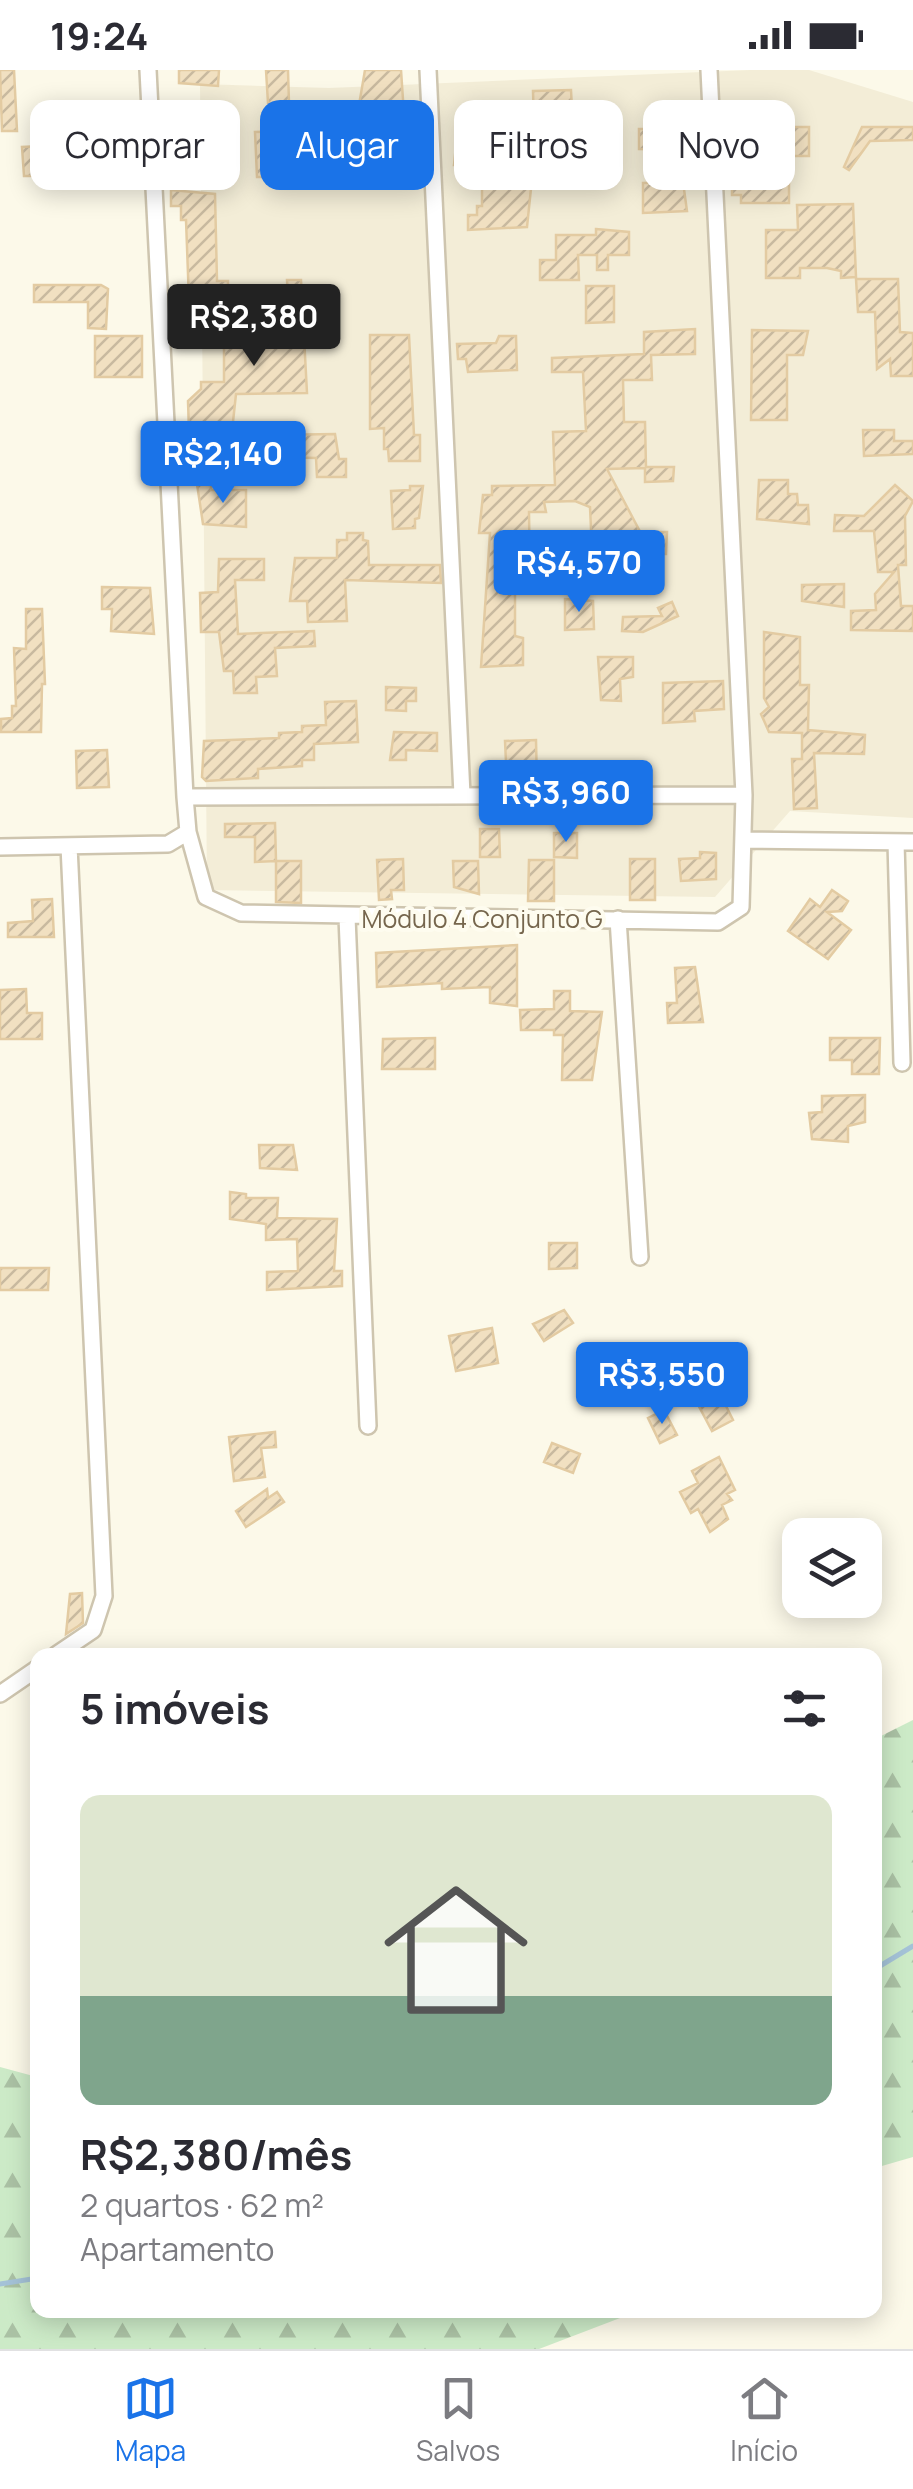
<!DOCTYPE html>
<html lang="pt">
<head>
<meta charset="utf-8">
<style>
	:root { --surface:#fff; --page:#f7f7f7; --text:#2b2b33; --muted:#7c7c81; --line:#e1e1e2; --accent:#1a73e8 }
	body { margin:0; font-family:Manrope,sans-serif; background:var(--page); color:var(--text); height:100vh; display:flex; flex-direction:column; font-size:38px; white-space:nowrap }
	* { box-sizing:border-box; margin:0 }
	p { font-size:32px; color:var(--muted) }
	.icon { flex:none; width:55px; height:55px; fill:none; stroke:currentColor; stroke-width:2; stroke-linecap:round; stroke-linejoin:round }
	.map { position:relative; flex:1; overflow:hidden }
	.details { position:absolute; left:30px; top:1578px; width:852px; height:670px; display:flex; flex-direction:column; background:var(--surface); border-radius:20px; box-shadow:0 5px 25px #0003 }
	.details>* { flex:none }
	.top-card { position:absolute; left:30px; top:30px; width:855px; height:90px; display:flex; gap:20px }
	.fabs { position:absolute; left:782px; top:1448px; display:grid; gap:20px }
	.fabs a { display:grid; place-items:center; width:100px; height:100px; border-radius:20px; background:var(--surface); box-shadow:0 5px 25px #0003; font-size:50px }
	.price { position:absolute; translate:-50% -85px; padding:0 22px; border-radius:10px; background:var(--accent); color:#fff; font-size:32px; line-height:65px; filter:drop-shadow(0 2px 5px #0008) }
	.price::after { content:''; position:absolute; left:50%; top:60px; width:30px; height:22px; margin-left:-15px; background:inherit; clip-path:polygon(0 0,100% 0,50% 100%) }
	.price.active { background:#222; color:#fff }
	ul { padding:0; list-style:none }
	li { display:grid; align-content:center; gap:20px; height:530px; padding:0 50px }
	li+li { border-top:2px solid var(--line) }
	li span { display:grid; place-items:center; height:310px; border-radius:20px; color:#555 }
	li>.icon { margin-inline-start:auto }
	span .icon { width:180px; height:180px; fill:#fffc; stroke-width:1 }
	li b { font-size:42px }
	h2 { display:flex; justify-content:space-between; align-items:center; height:120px; padding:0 50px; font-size:42px }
	.tag { padding:0 35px; border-radius:20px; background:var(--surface); box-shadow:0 5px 25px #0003; font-size:35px; line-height:90px }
	.tag.active { background:var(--accent); color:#fff }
	.status { display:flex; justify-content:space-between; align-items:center; height:70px; padding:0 50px; background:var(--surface); direction:ltr }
	.status svg { height:28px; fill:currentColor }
	.menu { display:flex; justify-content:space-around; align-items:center; height:140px; border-top:2px solid var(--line); background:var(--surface); font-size:28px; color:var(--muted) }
	.menu a { display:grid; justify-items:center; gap:5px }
	.menu .active { color:var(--accent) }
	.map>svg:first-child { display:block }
</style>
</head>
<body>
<div class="status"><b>19:24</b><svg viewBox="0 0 49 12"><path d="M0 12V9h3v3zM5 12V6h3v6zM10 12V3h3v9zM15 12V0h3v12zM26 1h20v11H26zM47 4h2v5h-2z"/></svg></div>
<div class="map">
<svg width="913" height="2279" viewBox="0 0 913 2279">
	<defs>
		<pattern id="forest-firs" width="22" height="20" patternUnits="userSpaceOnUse" patternTransform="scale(2.5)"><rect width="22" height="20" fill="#cceac7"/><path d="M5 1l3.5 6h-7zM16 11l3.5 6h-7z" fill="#aac1a4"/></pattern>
		<pattern id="building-hatch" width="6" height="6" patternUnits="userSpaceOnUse" patternTransform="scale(2.5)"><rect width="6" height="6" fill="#f1e0c1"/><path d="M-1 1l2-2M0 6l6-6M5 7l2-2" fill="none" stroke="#c8b99f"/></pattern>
	</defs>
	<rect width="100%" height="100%" fill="#fcf9e9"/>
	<path fill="#f3edd7" d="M 750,0 L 809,0 L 913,32 L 913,748 L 790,741 L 715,827 L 207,820 L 200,14 L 329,18 Z"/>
	<path fill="url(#forest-firs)" d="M 913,1650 L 913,2087 L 875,2098 L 875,1669 Z
		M 0,1997 L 37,2007 L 38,2240 L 641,2240 L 539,2279 L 0,2279 Z"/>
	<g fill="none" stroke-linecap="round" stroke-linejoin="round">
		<path stroke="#a4c2d7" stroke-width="5" d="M 875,1899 L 913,1876
			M 0,2214 L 38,2208"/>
	</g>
	<path fill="url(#building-hatch)" stroke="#e3cba2" stroke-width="2.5" d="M 0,0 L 14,0 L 17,61 L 2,61 Z
		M 179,0 L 219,0 L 218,16 L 179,13 Z
		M 266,0 L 288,0 L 289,33 L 268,33 Z
		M 365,0 L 401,0 L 405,59 L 414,59 L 412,97 L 406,97 L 406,102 L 367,102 L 367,66 L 360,66 L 359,35 Z
		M 571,20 L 573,59 L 534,59 L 533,21 Z
		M 783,57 L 809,57 L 809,86 L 783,86 Z
		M 862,57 L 913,57 L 913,70 L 870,71 L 849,100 L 844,97 Z
		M 500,59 L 533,59 L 533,78 L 521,78 L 521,84 L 490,83 L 491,109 L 532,109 L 527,157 L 468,160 L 468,145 L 477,145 L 477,136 L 482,136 L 482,109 L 459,106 L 459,95 L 454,95 L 457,66 L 500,64 Z
		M 639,59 L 684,59 L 691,80 L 639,79 Z
		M 288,61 L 288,70 L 293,70 L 295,98 L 289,98 L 289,107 L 257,107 L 255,62 Z
		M 41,76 L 43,106 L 24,106 L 22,77 Z
		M 767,108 L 789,108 L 789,133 L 741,133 L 741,125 L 732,125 L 732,112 Z
		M 683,112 L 687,141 L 643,143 L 643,113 Z
		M 171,120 L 215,124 L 217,211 L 228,211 L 228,258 L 190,258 L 186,150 L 181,150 L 181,136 L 171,136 Z
		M 853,134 L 856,207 L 841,208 L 841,201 L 827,198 L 800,198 L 800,208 L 766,208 L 766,160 L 798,160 L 797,135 Z
		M 596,159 L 629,162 L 629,185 L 608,185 L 608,200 L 597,200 L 597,185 L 578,185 L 579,210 L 540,210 L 540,190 L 556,190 L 556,165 L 596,165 Z
		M 856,209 L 898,209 L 900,262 L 913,263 L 913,306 L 891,306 L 890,289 L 877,299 L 875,242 L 858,242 Z
		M 287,210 L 301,210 L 307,323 L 236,324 L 232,361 L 189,362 L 188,331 L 201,319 L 201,312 L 224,312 L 224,262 L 290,261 Z
		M 34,215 L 101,215 L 108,219 L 106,259 L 88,258 L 88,232 L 34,232 Z
		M 586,216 L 614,216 L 614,252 L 586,253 Z
		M 695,259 L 695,284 L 651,285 L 652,310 L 623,310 L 624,352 L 645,352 L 646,397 L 674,397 L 673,411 L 645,412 L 645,398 L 607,399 L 645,471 L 645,462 L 667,462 L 666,484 L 660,484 L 660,491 L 648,491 L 647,497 L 627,497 L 621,483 L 592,480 L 590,437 L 575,431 L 544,432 L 546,442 L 529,442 L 530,513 L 515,513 L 515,566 L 523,568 L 523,595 L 481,597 L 490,463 L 479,463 L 483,425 L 492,425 L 492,416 L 555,415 L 553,362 L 586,361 L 583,302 L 552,302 L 552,288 L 644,284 L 644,262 Z
		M 752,260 L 808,261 L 803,285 L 787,285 L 787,350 L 751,350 Z
		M 370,265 L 409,265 L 414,365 L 420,365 L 420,391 L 389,391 L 388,379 L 384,379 L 384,358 L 370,359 Z
		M 95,266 L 142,266 L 142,307 L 95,307 Z
		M 499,266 L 516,266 L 517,300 L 468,302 L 466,289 L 458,289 L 457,274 L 496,273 Z
		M 863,360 L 894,360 L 894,371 L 913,371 L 913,384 L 864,386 Z
		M 335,364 L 339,389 L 346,389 L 346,407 L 317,407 L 316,388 L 272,387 L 271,365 Z
		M 759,410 L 788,410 L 788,424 L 797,424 L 798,435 L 808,435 L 809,454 L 757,449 Z
		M 197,414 L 211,414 L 211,420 L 246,420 L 246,457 L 203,454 Z
		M 895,415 L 913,431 L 905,446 L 906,495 L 898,495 L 901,536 L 913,536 L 913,561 L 851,560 L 851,541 L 876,540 L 875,524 L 894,502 L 878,502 L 874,461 L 834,461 L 835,445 L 864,446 Z
		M 410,416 L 423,416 L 419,448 L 415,449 L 415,458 L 393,459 L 391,421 L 410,420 Z
		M 347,463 L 363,463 L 363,470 L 368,471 L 369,495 L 440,495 L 441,513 L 345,510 L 347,551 L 308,552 L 307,531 L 290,531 L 295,488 L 337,488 L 337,470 L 347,470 Z
		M 219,489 L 264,489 L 264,510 L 235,510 L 238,564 L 314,561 L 315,576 L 275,578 L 277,606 L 256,607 L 257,623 L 234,623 L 233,601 L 224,601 L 219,562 L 201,562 L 200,523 L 218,522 Z
		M 844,514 L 844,537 L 802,531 L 802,515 Z
		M 102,517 L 150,518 L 154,564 L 111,561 L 112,539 L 102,539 Z
		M 565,529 L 593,531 L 594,559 L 565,560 Z
		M 672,532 L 678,546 L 643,562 L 622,561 L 623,547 L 662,546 L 658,538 Z
		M 26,539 L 42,539 L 45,614 L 42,614 L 41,662 L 1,662 L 1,649 L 12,648 L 12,636 L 16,636 L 14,578 L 26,579 Z
		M 764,562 L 800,567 L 800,615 L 809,615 L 808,660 L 865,665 L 864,684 L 814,683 L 817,738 L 794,739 L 792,689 L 802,689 L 802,663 L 769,662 L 761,644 L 769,637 L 764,628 Z
		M 598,587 L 633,587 L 633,607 L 620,609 L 621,631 L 601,630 Z
		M 723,611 L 724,639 L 694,641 L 695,651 L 663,653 L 663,613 Z
		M 386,617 L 416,618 L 416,631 L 406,631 L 406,641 L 386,640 Z
		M 356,631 L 358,672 L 314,674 L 314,690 L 302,690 L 302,696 L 258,699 L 258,708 L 206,711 L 202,707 L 204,671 L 279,668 L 279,663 L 302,662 L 302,656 L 326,655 L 325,632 Z
		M 394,662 L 437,663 L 437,681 L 406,680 L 406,690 L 390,690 Z
		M 536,670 L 537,714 L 507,714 L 505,671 Z
		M 107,680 L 109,717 L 77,718 L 76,681 Z
		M 275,753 L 276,791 L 301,791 L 301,833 L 276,832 L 276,791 L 255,792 L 255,767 L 225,767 L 225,754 Z
		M 480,759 L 499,759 L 500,787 L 480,787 Z
		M 554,763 L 577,763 L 577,788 L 554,787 Z
		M 700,782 L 716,783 L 716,809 L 681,811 L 679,789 L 700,788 Z
		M 403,789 L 404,820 L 391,820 L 392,829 L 379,830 L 377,790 Z
		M 630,789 L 655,789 L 655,830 L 630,830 Z
		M 529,790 L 554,790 L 554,831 L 528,831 Z
		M 453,791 L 478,791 L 479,824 L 454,817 Z
		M 832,820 L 848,831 L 842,841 L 827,842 L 851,860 L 828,889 L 788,861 L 810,829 L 820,837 Z
		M 52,829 L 54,867 L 8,867 L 8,853 L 33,851 L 32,830 Z
		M 517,875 L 517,936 L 490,933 L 490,917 L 442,919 L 442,913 L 377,917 L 376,883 Z
		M 695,897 L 703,952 L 668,953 L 667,933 L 677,933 L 675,898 Z
		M 26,919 L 27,943 L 42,943 L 42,969 L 0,969 L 0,920 Z
		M 554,921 L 570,921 L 570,941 L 602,942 L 592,1010 L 562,1010 L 563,965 L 554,965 L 554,960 L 521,960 L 520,940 L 554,939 Z
		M 435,968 L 435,999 L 382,999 L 383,969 Z
		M 830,968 L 880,968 L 879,1004 L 852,1004 L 852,990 L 830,990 Z
		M 865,1025 L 865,1052 L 848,1056 L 848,1072 L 812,1069 L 809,1043 L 822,1042 L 822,1026 Z
		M 259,1075 L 293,1075 L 297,1100 L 260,1098 Z
		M 230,1122 L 246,1124 L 246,1128 L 278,1128 L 277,1148 L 337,1149 L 334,1201 L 342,1201 L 342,1216 L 267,1220 L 267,1202 L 298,1201 L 297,1169 L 266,1170 L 266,1154 L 230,1149 Z
		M 549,1173 L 577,1173 L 577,1198 L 549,1199 Z
		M 0,1198 L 49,1198 L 48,1220 L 0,1220 Z
		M 564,1240 L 573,1253 L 544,1271 L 533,1254 Z
		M 492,1258 L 498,1293 L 456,1301 L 449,1266 Z
		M 716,1316 L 733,1350 L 712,1361 L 694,1327 Z
		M 664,1340 L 677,1365 L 660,1373 L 648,1348 Z
		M 275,1362 L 276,1377 L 261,1378 L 265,1407 L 234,1411 L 229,1367 Z
		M 552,1373 L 580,1384 L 573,1403 L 544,1392 Z
		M 719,1387 L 735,1420 L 727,1424 L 732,1430 L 722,1435 L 728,1449 L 710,1462 L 698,1439 L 691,1443 L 680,1422 L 698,1413 L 692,1401 Z
		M 267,1419 L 268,1428 L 277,1422 L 284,1432 L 246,1457 L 236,1441 Z
		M 82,1523 L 83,1553 L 66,1564 L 70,1524 Z"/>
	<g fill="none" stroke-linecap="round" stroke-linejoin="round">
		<g stroke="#cec5af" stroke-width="20">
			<path id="street" d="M 148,0 L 185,727 L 188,762 L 206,827 L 241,843 L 718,852 L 741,837 L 744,725 L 709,0
				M 428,0 L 462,725
				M 185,727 L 744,725
				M 744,770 L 913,772
				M 896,772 L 902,993
				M 0,777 L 168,774 L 188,762
				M 347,847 L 368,1356
				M 618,849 L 640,1187
				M 56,1585 L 93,1560 L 104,1526 L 69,776
				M 0,1624 L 38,1598"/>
		</g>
		<use href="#street" stroke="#fff" stroke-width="15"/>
	</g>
	<g text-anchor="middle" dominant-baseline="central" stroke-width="8" stroke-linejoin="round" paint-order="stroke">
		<g font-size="25" fill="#76664d" stroke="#fefcef">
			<text x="482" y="848">Módulo 4 Conjunto G</text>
		</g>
	</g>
</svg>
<div class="fabs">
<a><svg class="icon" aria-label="layers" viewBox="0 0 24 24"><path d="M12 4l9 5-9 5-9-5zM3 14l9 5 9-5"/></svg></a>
</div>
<b class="price active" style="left:254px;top:299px">R$2,380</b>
<b class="price" style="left:223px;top:436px">R$2,140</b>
<b class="price" style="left:579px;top:545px">R$4,570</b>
<b class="price" style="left:566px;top:775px">R$3,960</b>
<b class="price" style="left:662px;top:1357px">R$3,550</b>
<div class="top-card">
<a class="tag">Comprar</a>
<a class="tag active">Alugar</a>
<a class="tag">Filtros</a>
<a class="tag">Novo</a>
</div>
<section class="details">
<h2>5 imóveis<svg class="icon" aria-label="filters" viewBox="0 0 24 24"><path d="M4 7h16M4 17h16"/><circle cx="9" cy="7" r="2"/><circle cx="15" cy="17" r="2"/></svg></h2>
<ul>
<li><span style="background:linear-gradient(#dfe7d0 65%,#7fa58c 0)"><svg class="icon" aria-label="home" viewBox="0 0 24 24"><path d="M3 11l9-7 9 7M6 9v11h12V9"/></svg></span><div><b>R$2,380/mês</b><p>2 quartos · 62 m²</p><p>Apartamento</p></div></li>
</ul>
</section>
</div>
<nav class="menu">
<a class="active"><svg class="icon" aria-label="map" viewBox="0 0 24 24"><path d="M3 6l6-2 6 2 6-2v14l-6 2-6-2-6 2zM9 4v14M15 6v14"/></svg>Mapa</a>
<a><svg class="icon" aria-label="saved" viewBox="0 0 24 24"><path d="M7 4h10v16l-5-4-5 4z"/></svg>Salvos</a>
<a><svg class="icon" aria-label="home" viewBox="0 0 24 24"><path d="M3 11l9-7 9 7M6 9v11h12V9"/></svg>Início</a>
</nav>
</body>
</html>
